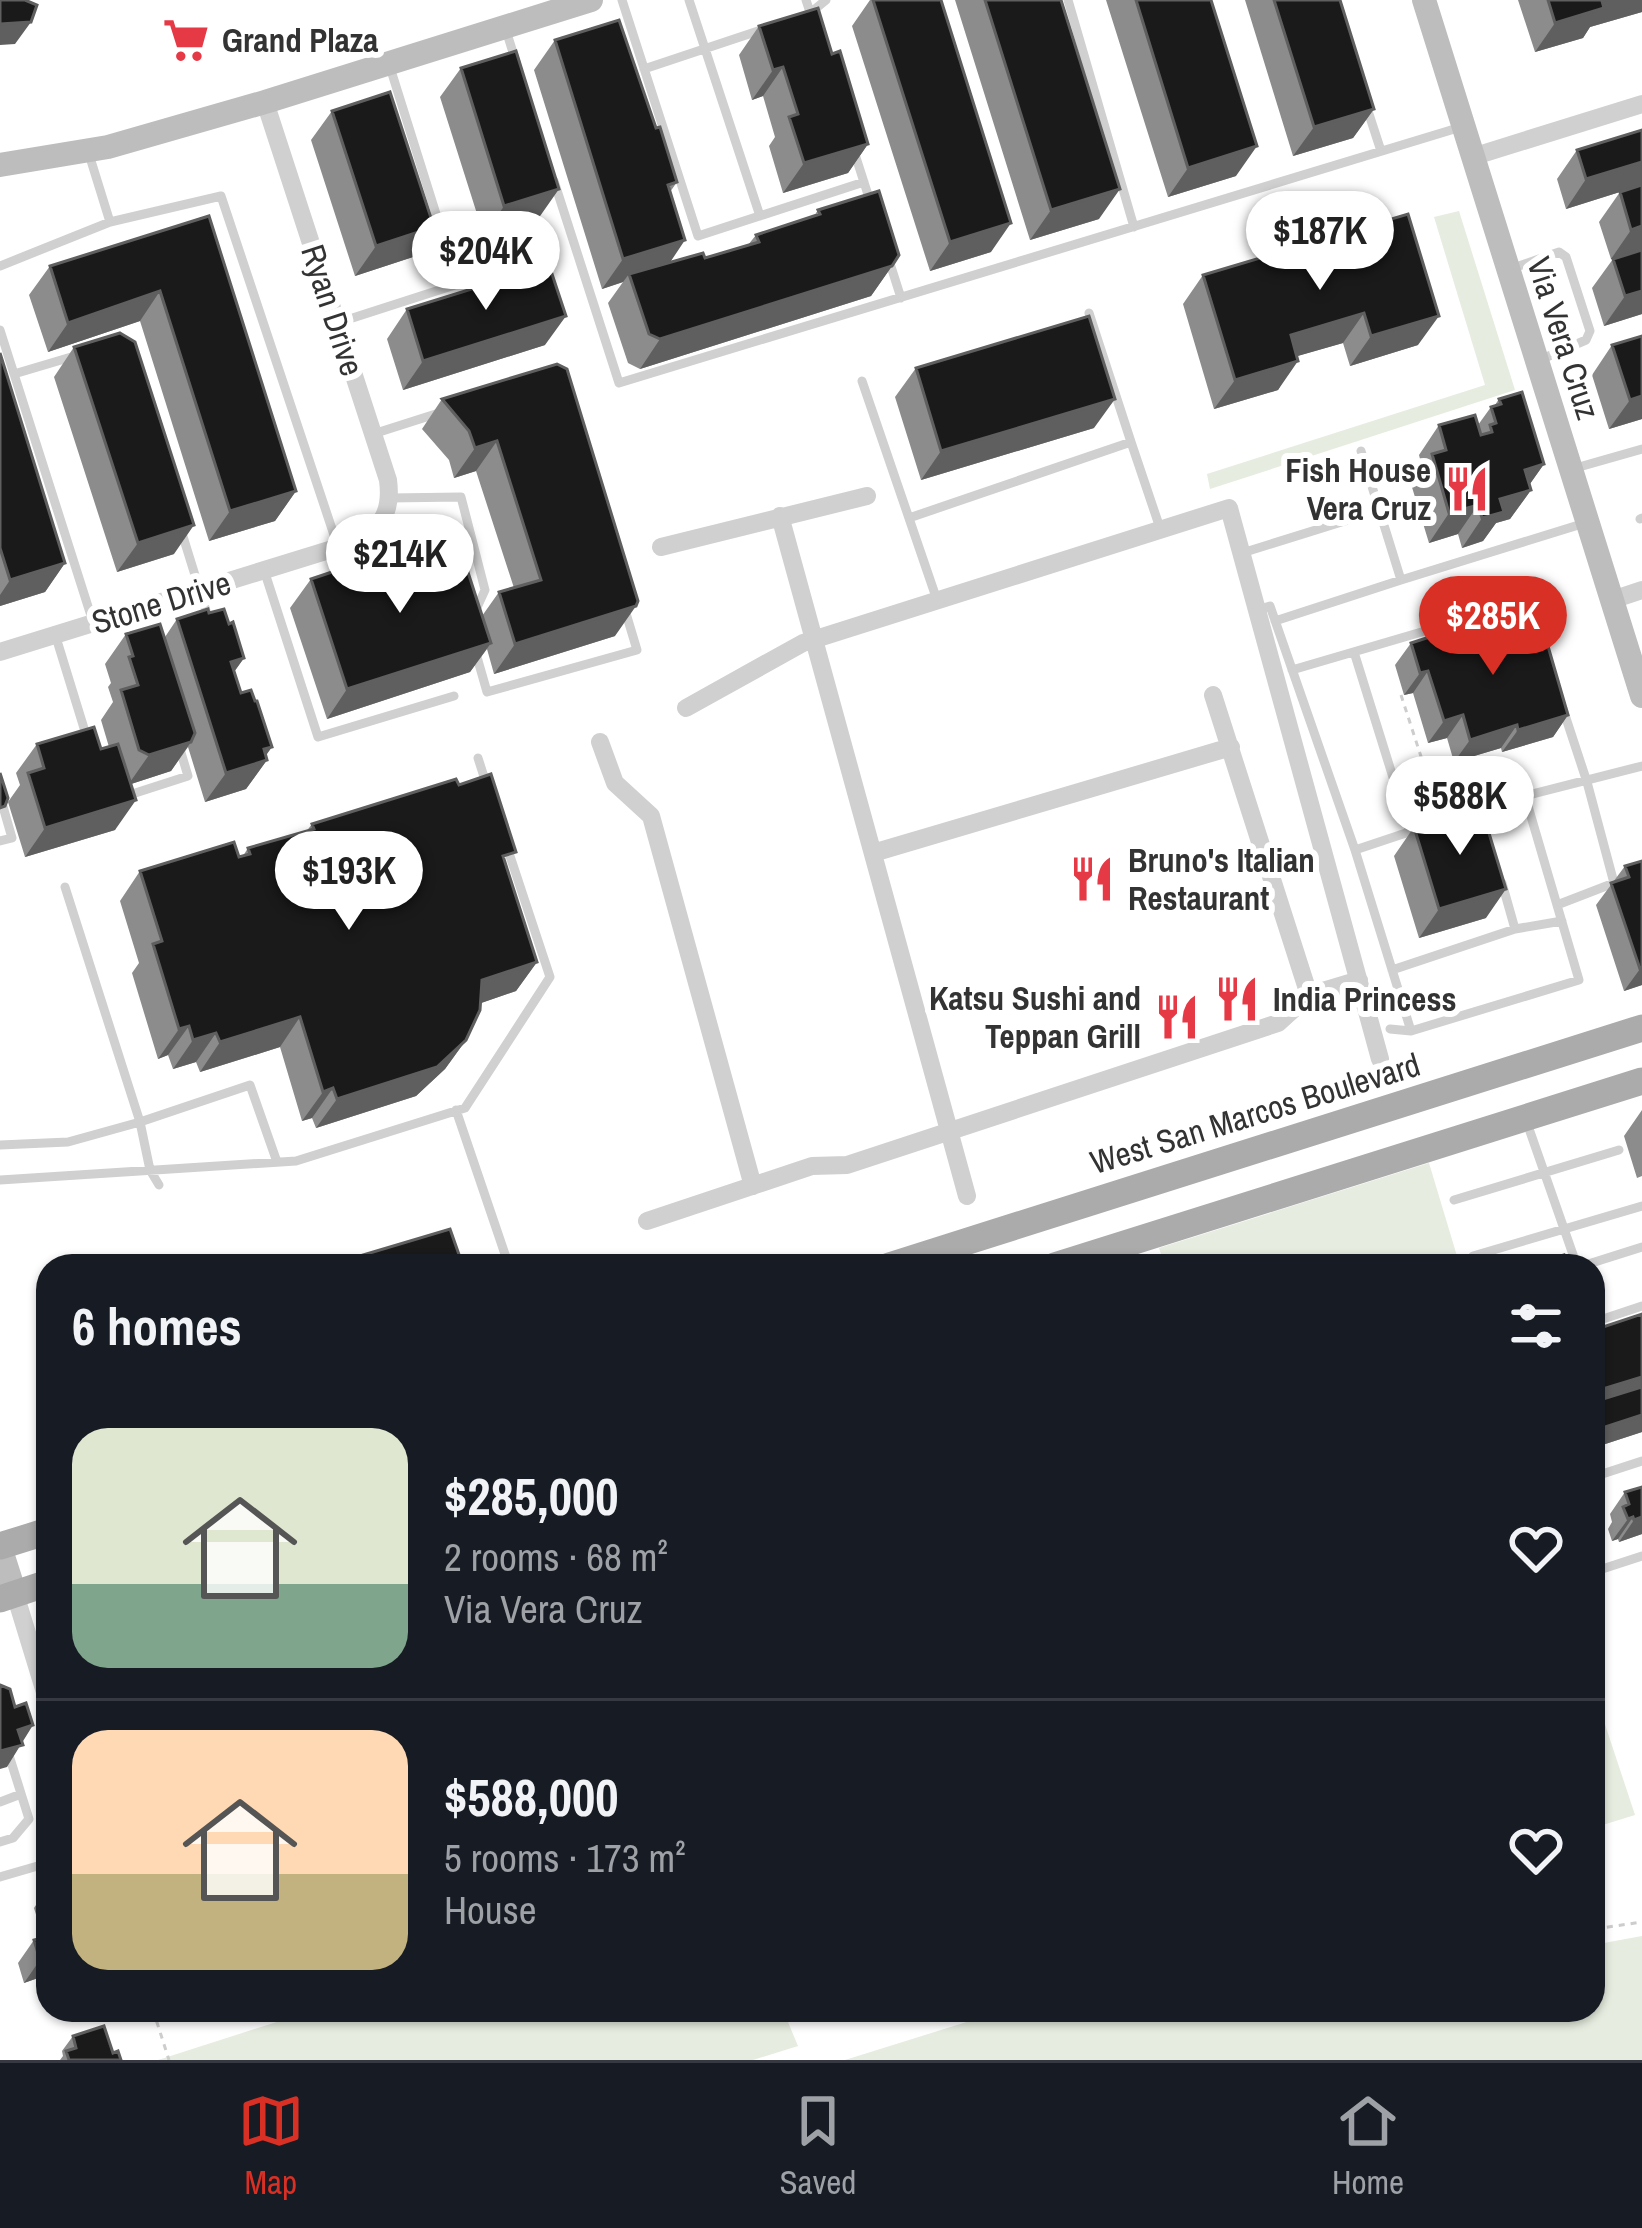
<!DOCTYPE html>
<html lang="en">
<head>
<meta charset="utf-8">
<style>
	:root { --surface:#171b24; --page:#242831; --text:#f1f3f6; --muted:#9ea1a6; --line:#363941; --accent:#d93025 }
	body { margin:0; font-family:"Archivo Narrow",sans-serif; background:var(--page); color:var(--text); height:100vh; display:flex; flex-direction:column; font-size:45px; white-space:nowrap }
	* { box-sizing:border-box; margin:0 }
	p { font-size:39px; color:var(--muted) }
	.icon { flex:none; width:66px; height:66px; fill:none; stroke:currentColor; stroke-width:2; stroke-linecap:round; stroke-linejoin:round }
	.map { position:relative; flex:1; overflow:hidden }
	.drawer { position:absolute; left:36px; top:1254px; width:1569px; height:768px; display:flex; flex-direction:column; background:var(--surface); border-radius:36px; box-shadow:0 3px 9px #0004 }
	.drawer>* { flex:none }
	.price { position:absolute; translate:-50% -102px; padding:0 27px; border-radius:42px; background:#fff; color:#222; font-size:39px; line-height:78px; filter:drop-shadow(0 3px 6px #0008) }
	.price::after { content:''; position:absolute; left:50%; top:72px; width:36px; height:27px; margin-left:-18px; background:inherit; clip-path:polygon(0 0,100% 0,50% 100%) }
	.price.current { background:var(--accent); color:#fff }
	ul { padding:0; list-style:none }
	li { display:flex; align-items:center; gap:36px; height:300px; padding:0 36px }
	li+li { border-top:3px solid var(--line) }
	li span { display:grid; place-items:center; flex:none; width:336px; height:240px; border-radius:36px; color:#555 }
	li>.icon { margin-inline-start:auto }
	span .icon { width:144px; height:144px; fill:#fffc; stroke-width:1 }
	li b { font-size:51px }
	h2 { display:flex; justify-content:space-between; align-items:center; height:144px; padding:0 36px; font-size:51px }
	.menu { display:flex; justify-content:space-around; align-items:center; height:168px; border-top:3px solid var(--line); background:var(--surface); font-size:33px; color:var(--muted) }
	.menu a { display:grid; justify-items:center; gap:6px }
	.menu .current { color:var(--accent) }
	.map>svg:first-child { display:block }
</style>
</head>
<body>
<div class="map">
<svg width="1642" height="2060" viewBox="0 0 1642 2060">
	<rect width="100%" height="100%" fill="#fff"/>
	<path fill="#e6ecdf" d="M 1459,211 L 1515,390 L 1210,489 L 1207,474 L 1485,385 L 1434,217 Z
		M 1429,1163 L 1460,1266 L 1165,1266 L 1159,1248 Z
		M 1593,1688 L 1635,1815 L 1593,1828 Z
		M 1642,1936 L 1642,2060 L 845,2060 L 1005,2010 L 1593,2010 L 1593,1945 Z
		M 314,2010 L 783,2010 L 798,2046 L 753,2060 L 158,2060 Z"/>
	<g fill="none" stroke-linecap="round" stroke-linejoin="round">
		<path stroke="#cdcdcd" stroke-width="3" stroke-dasharray="6 6" stroke-linecap="butt" d="M 1401,695 L 1427,775
			M 1446,774 L 1449,784
			M 1413,782 L 1488,759 L 1498,788
			M 1595,1929 L 1642,1922
			M 153,2010 L 169,2060"/>
		<path stroke="#d0d0d0" stroke-width="9" d="M 622,0 L 698,236 L 864,182
			M 689,0 L 760,216
			M 806,0 L 812,18
			M 1068,0 L 1134,227
			M 809,14 L 826,0
			M 505,27 L 516,62
			M 644,69 L 764,29
			M 1367,108 L 1381,151
			M 853,148 L 870,201
			M 88,151 L 110,222 L 221,196 L 338,547
			M 554,181 L 619,383 L 1461,127
			M 888,257 L 901,298
			M 0,266 L 110,222
			M 1513,268 L 1559,252 L 1566,257 L 1590,331 L 1586,340 L 1542,359
			M 458,284 L 530,261 L 536,281
			M 1089,313 L 1131,442
			M 337,323 L 458,284 L 389,64
			M 0,330 L 93,622
			M 14,374 L 78,355
			M 862,381 L 937,600
			M 373,434 L 442,412
			M 1572,469 L 1642,449
			M 390,498 L 461,497 L 485,590 L 475,612
			M 909,518 L 1131,442 L 1160,528
			M 1640,519 L 1642,518
			M 181,530 L 208,617
			M 1242,553 L 1380,510
			M 264,570 L 318,737 L 454,696
			M 1401,580 L 1585,523
			M 1257,610 L 1270,606 L 1355,850 L 1411,1031 L 1390,1029
			M 1275,621 L 1401,580 L 1361,451
			M 55,634 L 87,738
			M 475,650 L 487,692 L 637,650 L 625,610
			M 1354,652 L 1410,832
			M 1292,670 L 1527,601 L 1541,642
			M 478,758 L 486,783
			M 0,796 L 12,838 L 0,841
			M 126,796 L 188,776 L 179,746
			M 1482,815 L 1480,809 L 1525,796
			M 1355,850 L 1412,831
			M 1502,883 L 1515,929
			M 1557,905 L 1614,883 L 1587,782 L 1563,709
			M 1392,970 L 1515,929 L 1562,921
			M 1411,1031 L 1579,980 L 1525,796 L 1642,766
			M 456,1110 L 509,1266
			M 1527,1123 L 1577,1266
			M 0,1145 L 68,1142 L 140,1122 L 65,887
			M 0,1180 L 296,1161 L 465,1108 L 550,977 L 508,850
			M 159,1185 L 150,1170 L 140,1122 L 250,1085 L 277,1162
			M 1454,1200 L 1619,1150
			M 1473,1256 L 1642,1206
			M 1582,1266 L 1642,1247
			M 1593,1311 L 1597,1321 L 1642,1306
			M 1593,1477 L 1642,1461
			M 1593,1572 L 1642,1556
			M 0,1802 L 21,1794
			M 0,1842 L 13,1838 L 29,1819 L 8,1752
			M 0,1877 L 48,1863"/>
		<path stroke="#d0d0d0" stroke-width="18" d="M 1472,157 L 1642,104
			M 780,516 L 967,1196
			M 661,547 L 867,496
			M 1612,600 L 1642,590
			M 0,652 L 355,542 C 383,527 392,511 388,480 L 265,102
			M 1213,695 L 1309,995
			M 686,708 L 803,643 L 1229,508 L 1380,1059
			M 600,742 L 615,783 L 651,816 L 753,1186
			M 873,853 L 1231,747
			M 647,1221 L 812,1166 L 847,1165 L 1278,1023 L 1309,995 L 1359,980
			M 15,1594 L 48,1702"/>
		<path stroke="#bdbdbd" stroke-width="24" d="M 1424,0 L 1642,696
			M 0,165 L 108,147 L 265,102 L 591,0
			M 0,1547 L 15,1594"/>
		<path stroke="#ababab" stroke-width="27" d="M 889,1266 L 1642,1028
			M 1055,1266 L 1642,1081
			M 0,1546 L 48,1531
			M 0,1599 L 48,1583"/>
	</g>
	<path fill="#8c8c8c" d="M 870,0 L 941,0 L 991,252 L 930,271 L 852,26 Z
		M 955,0 L 1061,0 L 1099,219 L 1030,240 Z
		M 1106,0 L 1211,0 L 1236,176 L 1168,197 Z
		M 1245,0 L 1340,0 L 1374,109 L 1353,138 L 1293,156 Z
		M 1518,0 L 1642,0 L 1642,12 L 1590,27 L 1583,38 L 1535,52 Z
		M 759,26 L 832,54 L 868,144 L 848,173 L 783,193 L 769,146 L 775,137 L 763,96 L 752,100 L 739,55 Z
		M 555,40 L 656,128 L 677,182 L 670,192 L 670,262 L 705,258 L 748,245 L 756,235 L 814,216 L 818,210 L 892,266 L 871,296 L 640,369 L 628,363 L 608,303 L 623,282 L 602,289 L 534,70 Z
		M 461,68 L 538,219 L 484,236 L 440,97 Z
		M 332,111 L 413,257 L 355,276 L 311,140 Z
		M 1577,150 L 1642,185 L 1566,209 L 1557,179 Z
		M 1620,192 L 1642,249 L 1611,259 L 1599,222 Z
		M 1408,214 L 1418,345 L 1350,366 L 1343,343 L 1297,356 L 1278,390 L 1214,409 L 1183,304 L 1203,275 Z
		M 209,216 L 296,491 L 275,521 L 209,541 L 140,321 L 48,352 L 29,295 L 50,266 Z
		M 1642,250 L 1642,314 L 1604,326 L 1592,288 L 1613,259 Z
		M 407,309 L 545,345 L 403,390 L 387,339 Z
		M 1612,345 L 1642,419 L 1609,429 L 1592,375 Z
		M 74,347 L 174,554 L 117,572 L 54,377 Z
		M 0,353 L 65,563 L 45,592 L 0,606 Z
		M 557,364 L 615,636 L 494,674 L 487,649 L 470,672 L 327,719 L 290,608 L 311,579 L 364,577 L 482,616 L 499,592 L 514,588 L 476,471 L 454,478 L 449,460 L 422,429 L 442,399 Z
		M 916,368 L 1094,428 L 921,480 L 895,397 Z
		M 1499,399 L 1544,464 L 1529,485 L 1531,490 L 1510,519 L 1496,523 L 1483,541 L 1462,548 L 1458,534 L 1429,543 L 1411,484 L 1422,467 L 1419,455 L 1439,425 L 1478,425 L 1491,407 L 1495,405 Z
		M 209,613 L 229,624 L 244,658 L 234,672 L 267,760 L 246,789 L 205,802 L 188,747 L 171,771 L 131,784 L 115,830 L 25,857 L 8,802 L 20,785 L 16,773 L 37,744 L 101,749 L 109,747 L 101,720 L 113,702 L 108,687 L 111,683 L 105,664 L 126,634 L 165,637 L 177,619 Z
		M 1495,631 L 1527,634 L 1568,715 L 1553,737 L 1502,752 L 1501,748 L 1454,762 L 1447,738 L 1428,743 L 1413,693 L 1404,695 L 1395,665 L 1411,643 L 1441,640 Z
		M 312,824 L 506,865 L 537,962 L 516,991 L 481,1003 L 466,1040 L 445,1069 L 416,1096 L 316,1128 L 312,1118 L 302,1121 L 280,1047 L 200,1072 L 196,1062 L 173,1069 L 168,1055 L 158,1059 L 132,973 L 139,963 L 120,901 L 140,871 L 239,857 L 243,856 L 248,848 L 306,832 Z
		M 1414,827 L 1486,918 L 1419,938 L 1394,856 Z
		M 1642,861 L 1642,985 L 1624,991 L 1596,905 L 1625,866 Z
		M 1642,1110 L 1642,1176 L 1637,1178 L 1624,1136 Z
		M 363,1255 L 463,1266 L 355,1266 Z
		M 1642,1314 L 1642,1432 L 1593,1448 L 1593,1330 Z
		M 1625,1492 L 1642,1534 L 1619,1542 L 1618,1539 L 1612,1541 L 1608,1529 L 1612,1522 L 1610,1514 Z
		M 48,1892 L 48,1936 L 43,1937 L 34,1908 L 44,1893 Z
		M 48,1936 L 48,2010 L 38,1978 L 24,1983 L 18,1963 L 34,1940 Z
		M 73,2036 L 113,2053 L 121,2060 L 60,2060 L 63,2056 L 62,2051 Z"/>
	<path fill="#5f5f5f" d="M 1605,0 L 1642,0 L 1642,12 L 1590,27 L 1583,38 L 1535,52 L 1555,23 Z
		M 31,22 L 15,44 L 0,45 L 0,24 Z
		M 783,67 L 763,96 L 752,100 L 773,70 Z
		M 1374,109 L 1353,138 L 1293,156 L 1314,127 Z
		M 868,144 L 848,173 L 783,193 L 804,163 Z
		M 1257,146 L 1236,176 L 1168,197 L 1188,168 Z
		M 1642,162 L 1642,185 L 1566,209 L 1586,179 Z
		M 559,189 L 538,219 L 484,236 L 504,206 Z
		M 1120,189 L 1099,219 L 1030,240 L 1051,210 Z
		M 1011,223 L 991,252 L 930,271 L 950,242 Z
		M 1642,226 L 1642,249 L 1611,259 L 1631,230 Z
		M 434,227 L 413,257 L 355,276 L 376,246 Z
		M 685,240 L 665,270 L 629,274 L 623,282 L 602,289 L 623,259 Z
		M 892,266 L 871,296 L 640,369 L 660,339 Z
		M 160,291 L 140,321 L 48,352 L 68,323 Z
		M 1642,291 L 1642,314 L 1604,326 L 1625,296 Z
		M 1364,313 L 1343,343 L 1270,364 L 1291,335 Z
		M 566,316 L 545,345 L 403,390 L 423,361 Z
		M 1439,316 L 1418,345 L 1350,366 L 1371,336 Z
		M 1298,361 L 1278,390 L 1214,409 L 1235,380 Z
		M 1642,396 L 1642,419 L 1609,429 L 1630,400 Z
		M 1115,399 L 1094,428 L 921,480 L 941,451 Z
		M 497,441 L 476,471 L 454,478 L 475,448 Z
		M 1544,464 L 1525,491 L 1531,490 L 1510,519 L 1496,523 L 1483,541 L 1462,548 L 1482,518 L 1525,470 Z
		M 296,491 L 275,521 L 209,541 L 230,511 Z
		M 1478,505 L 1458,534 L 1429,543 L 1449,513 Z
		M 194,525 L 174,554 L 117,572 L 138,543 Z
		M 65,563 L 45,592 L 0,606 L 0,595 L 10,580 Z
		M 636,606 L 615,636 L 494,674 L 515,644 Z
		M 491,643 L 470,672 L 327,719 L 347,689 Z
		M 244,658 L 223,687 L 231,662 Z
		M 1428,671 L 1413,693 L 1404,695 L 1420,673 Z
		M 1463,715 L 1447,738 L 1428,743 L 1444,721 Z
		M 1568,715 L 1553,737 L 1502,752 L 1518,730 Z
		M 1517,725 L 1501,748 L 1454,762 L 1470,740 Z
		M 191,742 L 171,771 L 128,785 L 149,755 Z
		M 272,747 L 262,761 L 267,760 L 246,789 L 205,802 L 226,773 L 264,749 Z
		M 136,800 L 115,830 L 25,857 L 45,828 Z
		M 1506,889 L 1486,918 L 1419,938 L 1439,909 Z
		M 537,962 L 516,991 L 461,1010 L 482,980 Z
		M 1642,968 L 1642,985 L 1624,991 L 1640,969 Z
		M 300,1017 L 280,1047 L 200,1072 L 220,1042 Z
		M 189,1026 L 168,1055 L 158,1059 L 179,1029 Z
		M 216,1033 L 196,1062 L 173,1069 L 193,1040 Z
		M 466,1040 L 445,1069 L 416,1096 L 316,1128 L 337,1099 Z
		M 333,1088 L 312,1118 L 302,1121 L 323,1092 Z
		M 1642,1377 L 1642,1400 L 1593,1415 L 1593,1392 Z
		M 1642,1415 L 1642,1432 L 1593,1448 L 1593,1431 Z
		M 1633,1517 L 1618,1539 L 1612,1541 L 1628,1519 Z
		M 1642,1517 L 1642,1534 L 1619,1542 L 1634,1520 Z
		M 33,1725 L 7,1767 L 0,1769 L 0,1751 L 18,1730 Z
		M 48,1958 L 48,1964 L 38,1978 L 24,1983 L 40,1960 Z"/>
	<path fill="#1a1a1a" stroke="#5f5f5f" stroke-width="3" d="M 0,0 L 25,0 L 37,5 L 31,22 L 0,24 Z
		M 873,0 L 941,0 L 1011,223 L 950,242 Z
		M 985,0 L 1061,0 L 1120,189 L 1051,210 Z
		M 1136,0 L 1211,0 L 1257,146 L 1188,168 Z
		M 1274,0 L 1340,0 L 1374,109 L 1314,127 Z
		M 1548,0 L 1605,0 L 1602,1 L 1604,8 L 1555,23 Z
		M 818,8 L 832,54 L 840,51 L 868,144 L 804,163 L 789,117 L 798,114 L 783,67 L 773,70 L 759,26 Z
		M 619,20 L 656,128 L 660,127 L 677,182 L 668,185 L 685,240 L 623,259 L 555,40 Z
		M 516,51 L 559,189 L 504,206 L 461,68 Z
		M 390,92 L 434,227 L 376,246 L 332,111 Z
		M 1642,130 L 1642,162 L 1586,179 L 1577,150 Z
		M 1642,185 L 1642,226 L 1631,230 L 1620,192 Z
		M 879,191 L 899,255 L 892,266 L 660,339 L 649,334 L 629,274 L 703,253 L 705,258 L 759,242 L 756,235 L 820,214 L 818,210 Z
		M 1408,214 L 1439,316 L 1371,336 L 1364,313 L 1291,335 L 1298,361 L 1235,380 L 1203,275 Z
		M 209,216 L 296,491 L 230,511 L 160,291 L 68,323 L 50,266 Z
		M 1642,250 L 1642,291 L 1625,296 L 1613,259 Z
		M 549,265 L 566,316 L 423,361 L 407,309 Z
		M 1089,316 L 1115,399 L 941,451 L 916,368 Z
		M 120,333 L 135,342 L 194,525 L 138,543 L 74,347 Z
		M 1642,336 L 1642,396 L 1630,400 L 1612,345 Z
		M 0,353 L 65,563 L 10,580 L 0,548 Z
		M 557,364 L 567,369 L 638,601 L 636,606 L 515,644 L 499,592 L 541,580 L 497,441 L 475,448 L 469,431 L 442,399 Z
		M 1522,392 L 1544,464 L 1525,470 L 1531,490 L 1500,499 L 1504,512 L 1482,518 L 1478,505 L 1449,513 L 1432,454 L 1446,450 L 1439,425 L 1475,415 L 1481,435 L 1492,432 L 1490,425 L 1496,423 L 1491,407 L 1501,404 L 1499,399 Z
		M 451,549 L 465,563 L 491,643 L 347,689 L 311,579 L 359,563 L 364,577 Z
		M 208,609 L 209,613 L 224,609 L 229,624 L 233,622 L 244,658 L 231,662 L 241,693 L 251,690 L 255,701 L 257,701 L 272,747 L 264,749 L 267,760 L 226,773 L 177,619 Z
		M 1524,622 L 1527,634 L 1543,629 L 1568,715 L 1518,730 L 1517,725 L 1470,740 L 1463,715 L 1444,721 L 1428,671 L 1420,673 L 1411,643 L 1439,634 L 1441,640 L 1493,624 L 1495,631 Z
		M 160,624 L 195,733 L 191,742 L 149,755 L 139,750 L 121,690 L 138,685 L 129,657 L 133,656 L 126,634 Z
		M 94,727 L 101,749 L 118,744 L 136,800 L 45,828 L 28,773 L 44,768 L 37,744 Z
		M 0,773 L 8,798 L 5,806 L 0,808 Z
		M 491,774 L 516,852 L 503,856 L 537,962 L 482,980 L 480,1010 L 466,1040 L 437,1067 L 337,1099 L 333,1088 L 323,1092 L 300,1017 L 220,1042 L 216,1033 L 193,1040 L 189,1026 L 179,1029 L 153,944 L 162,941 L 140,871 L 234,842 L 239,857 L 250,854 L 248,848 L 314,829 L 312,824 L 456,779 L 459,785 Z
		M 1481,807 L 1506,889 L 1439,909 L 1414,827 Z
		M 1642,861 L 1642,968 L 1640,969 L 1611,883 L 1629,877 L 1625,866 Z
		M 450,1229 L 463,1266 L 367,1266 L 363,1255 Z
		M 1564,1255 L 1567,1266 L 1530,1266 Z
		M 1642,1314 L 1642,1377 L 1593,1392 L 1593,1350 L 1599,1348 L 1594,1330 Z
		M 1642,1387 L 1642,1415 L 1593,1431 L 1593,1402 Z
		M 1642,1487 L 1642,1517 L 1634,1520 L 1633,1517 L 1628,1519 L 1623,1507 L 1629,1504 L 1625,1492 Z
		M 0,1685 L 10,1689 L 15,1707 L 26,1703 L 33,1725 L 18,1730 L 23,1745 L 0,1751 Z
		M 48,1936 L 48,1958 L 40,1960 L 34,1940 Z
		M 104,2026 L 113,2053 L 118,2051 L 121,2060 L 69,2060 L 66,2051 L 76,2048 L 73,2036 Z"/>
	<defs>
		<g id="supermarket-bare" transform="scale(3.6)"><path d="M-6-5.5h2.5l.6 2H6L4.5 2H-2.5L-4.4-4H-6ZM-1.5 3.2a1.3 1.3 0 1 0 .1 0ZM3 3.2a1.3 1.3 0 1 0 .1 0Z" fill="#e63946" stroke="#fff" stroke-width="2.5" paint-order="stroke"/></g>
		<g id="restaurant-bare" transform="scale(3.6)"><path d="M-5-6h1v4h1v-4h1v4h1v-4h1v5L-1.5 .5V6h-2V.5L-5-1ZM5-6V6H3V1.5H1.5Q1.5-4 5-6Z" fill="#e63946" stroke="#fff" stroke-width="2.5" paint-order="stroke"/></g>
	</defs>
	<g fill-rule="evenodd">
		<use href="#supermarket-bare" x="186" y="40"/>
		<use href="#restaurant-bare" x="1467" y="489"/>
		<use href="#restaurant-bare" x="1092" y="879"/>
		<use href="#restaurant-bare" x="1237" y="999"/>
		<use href="#restaurant-bare" x="1177" y="1017"/>
	</g>
	<g text-anchor="middle" dominant-baseline="central" stroke-width="12" stroke-linejoin="round" paint-order="stroke">
		<g font-size="33" font-weight="bold" fill="#333" stroke="#fff" text-anchor="start">
			<text x="222" y="40">Grand Plaza</text>
			<text x="1431" y="470" text-anchor="end">Fish House<tspan x="1431" dy="38">Vera Cruz</tspan></text>
			<text x="1128" y="860">Bruno's Italian<tspan x="1128" dy="38">Restaurant</tspan></text>
			<text x="1141" y="998" text-anchor="end">Katsu Sushi and<tspan x="1141" dy="38">Teppan Grill</tspan></text>
			<text x="1273" y="999">India Princess</text>
		</g>
		<g font-size="33" fill="#333" stroke="#fff">
			<text transform="translate(333 310) rotate(72)">Ryan Drive</text>
			<text transform="translate(1564 338) rotate(72)">Via Vera Cruz</text>
			<text transform="translate(161 602) rotate(-17)">Stone Drive</text>
			<text transform="translate(1255 1113) rotate(-17)">West San Marcos Boulevard</text>
		</g>
	</g>
</svg>
<b class="price" style="left:1320px;top:293px">$187K</b>
<b class="price" style="left:486px;top:313px">$204K</b>
<b class="price" style="left:400px;top:616px">$214K</b>
<b class="price current" style="left:1493px;top:678px">$285K</b>
<b class="price" style="left:1460px;top:858px">$588K</b>
<b class="price" style="left:349px;top:933px">$193K</b>
<section class="drawer">
<h2>6 homes<svg class="icon" aria-label="filters" viewBox="0 0 24 24"><path d="M4 7h16M4 17h16"/><circle cx="9" cy="7" r="2"/><circle cx="15" cy="17" r="2"/></svg></h2>
<ul>
<li><span style="background:linear-gradient(#dfe7d0 65%,#7fa58c 0)"><svg class="icon" aria-label="home" viewBox="0 0 24 24"><path d="M3 11l9-7 9 7M6 9v11h12V9"/></svg></span><div><b>$285,000</b><p>2 rooms · 68 m²</p><p>Via Vera Cruz</p></div><svg class="icon" aria-label="heart" viewBox="0 0 24 24"><path d="M12 20l-8-8c-3-5 5-10 8-4 3-6 11-1 8 4z"/></svg></li>
<li><span style="background:linear-gradient(#ffd9b3 60%,#c2b280 0)"><svg class="icon" aria-label="home" viewBox="0 0 24 24"><path d="M3 11l9-7 9 7M6 9v11h12V9"/></svg></span><div><b>$588,000</b><p>5 rooms · 173 m²</p><p>House</p></div><svg class="icon" aria-label="heart" viewBox="0 0 24 24"><path d="M12 20l-8-8c-3-5 5-10 8-4 3-6 11-1 8 4z"/></svg></li>
</ul>
</section>
</div>
<nav class="menu">
<a class="current"><svg class="icon" aria-label="map" viewBox="0 0 24 24"><path d="M3 6l6-2 6 2 6-2v14l-6 2-6-2-6 2zM9 4v14M15 6v14"/></svg>Map</a>
<a><svg class="icon" aria-label="saved" viewBox="0 0 24 24"><path d="M7 4h10v16l-5-4-5 4z"/></svg>Saved</a>
<a><svg class="icon" aria-label="home" viewBox="0 0 24 24"><path d="M3 11l9-7 9 7M6 9v11h12V9"/></svg>Home</a>
</nav>
</body>
</html>
